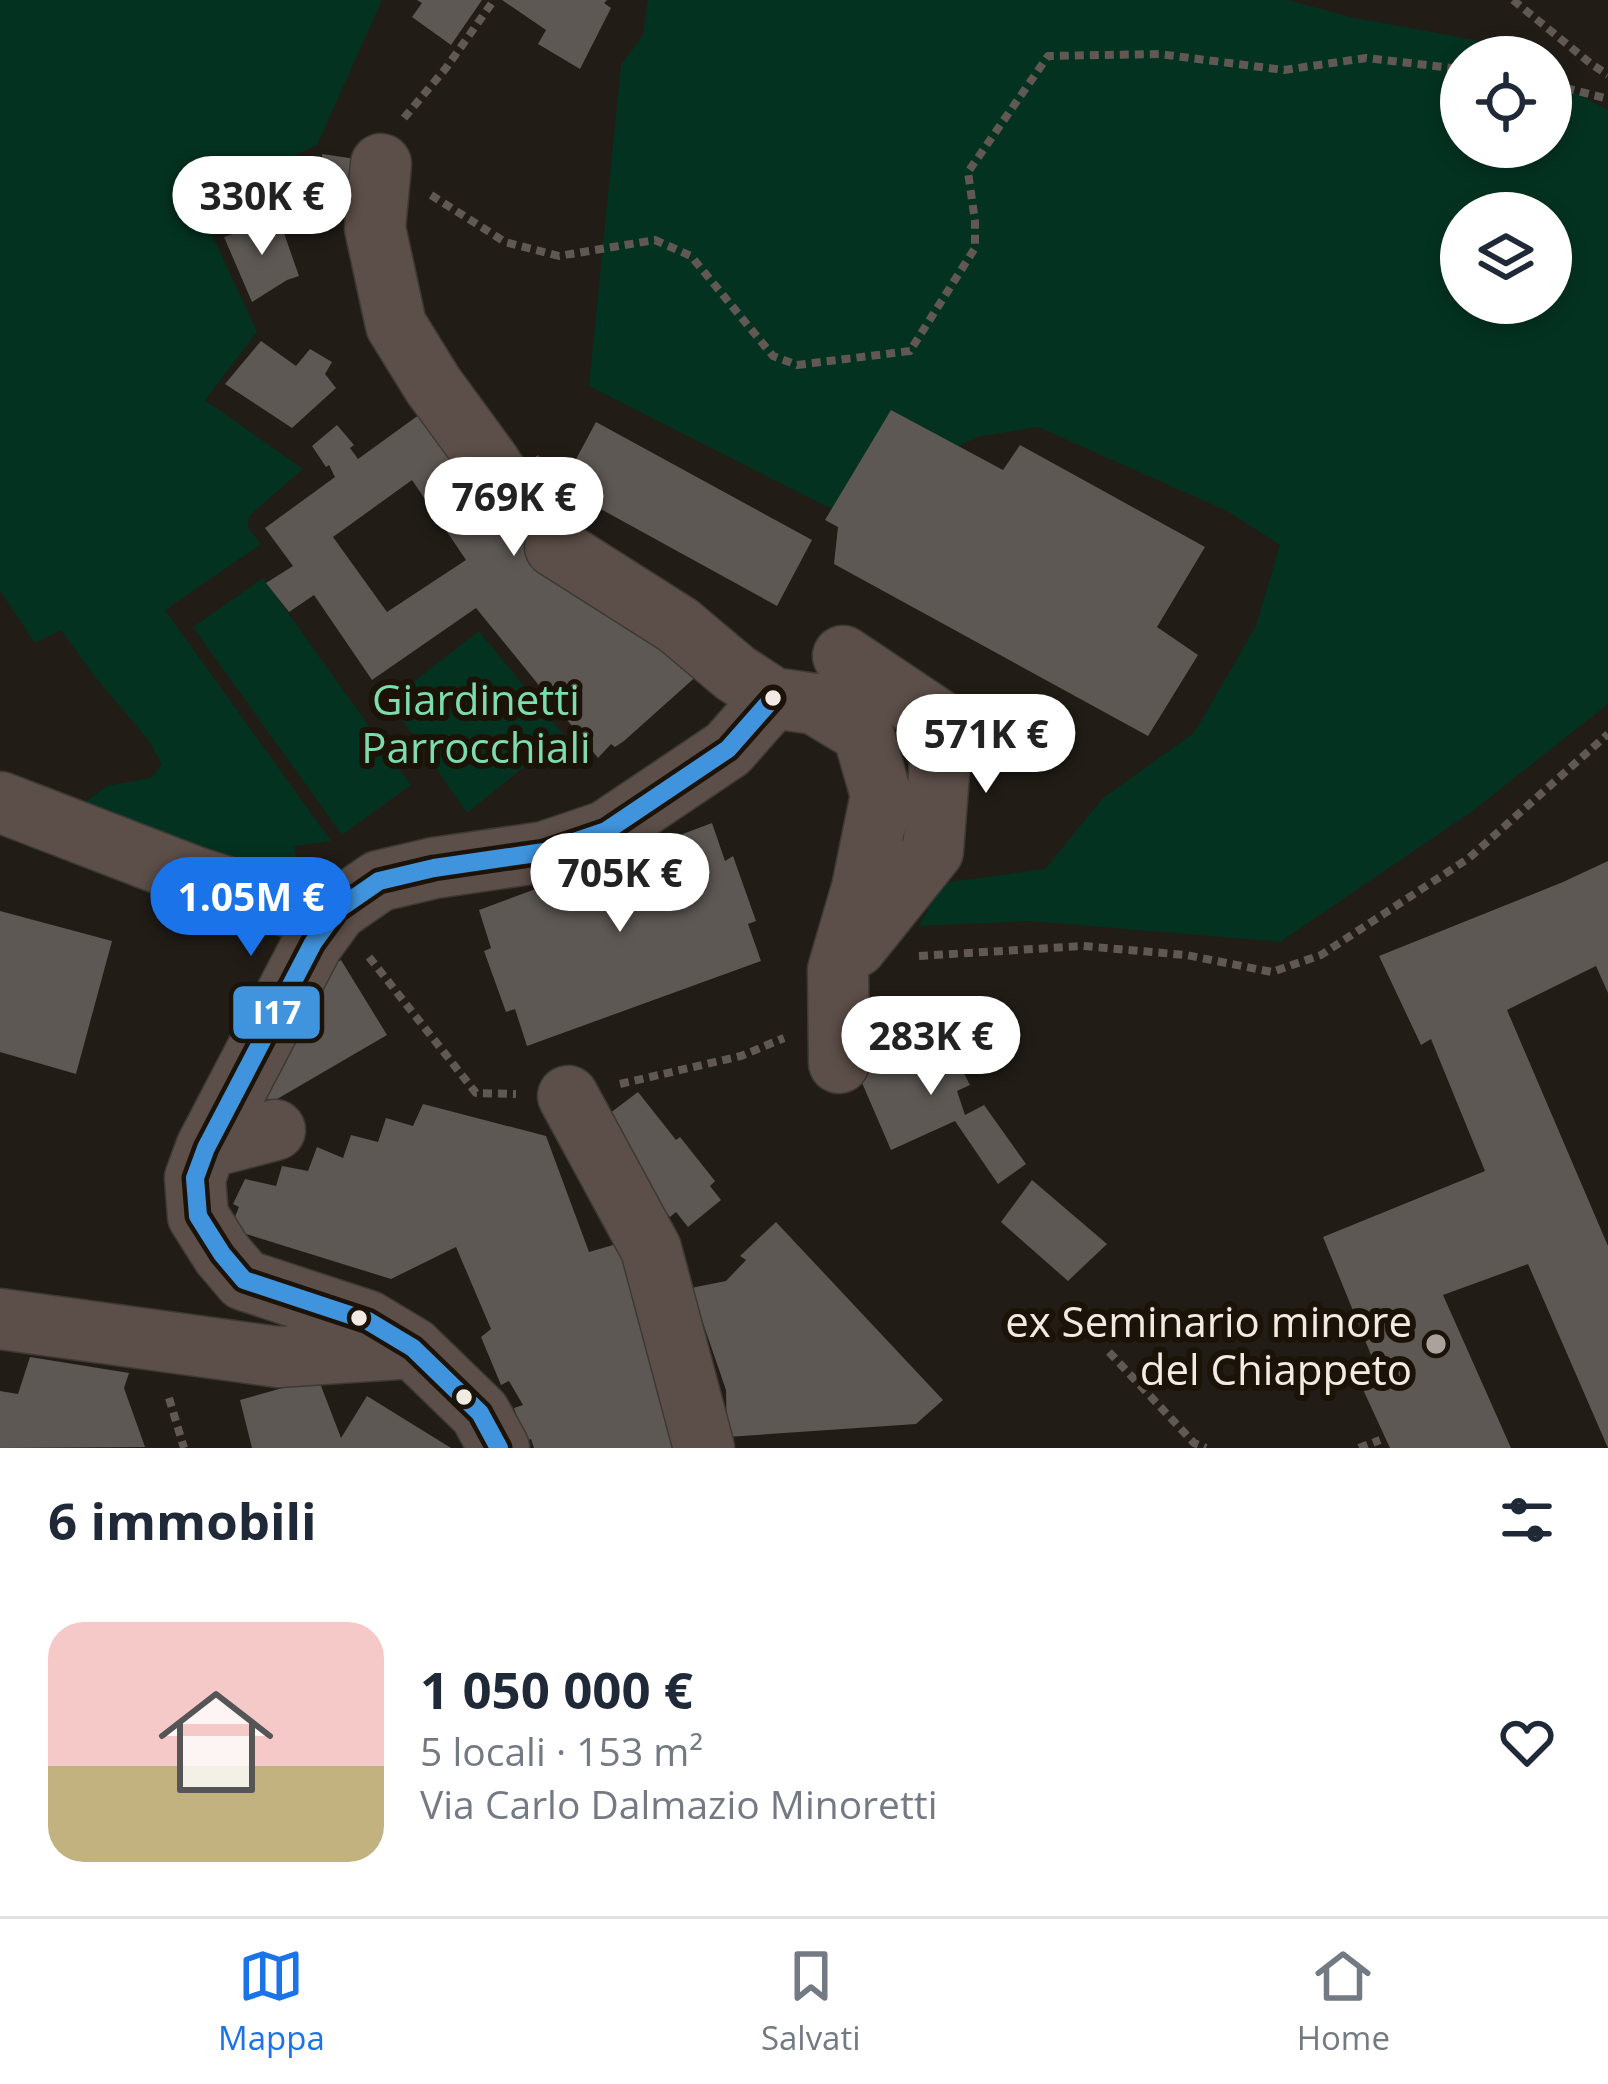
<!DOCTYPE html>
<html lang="it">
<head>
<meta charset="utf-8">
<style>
	:root { --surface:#fff; --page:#f2f2f3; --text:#1f2937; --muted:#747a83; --line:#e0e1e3; --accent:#1a73e8 }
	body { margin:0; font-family:"Open Sans",sans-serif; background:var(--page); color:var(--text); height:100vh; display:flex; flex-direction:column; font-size:45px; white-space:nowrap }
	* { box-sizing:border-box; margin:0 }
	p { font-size:39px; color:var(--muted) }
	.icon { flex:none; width:66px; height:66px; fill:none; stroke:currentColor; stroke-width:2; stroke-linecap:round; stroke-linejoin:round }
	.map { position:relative; height:1448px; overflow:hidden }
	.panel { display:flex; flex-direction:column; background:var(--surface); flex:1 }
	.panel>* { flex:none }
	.buttons { position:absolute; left:1440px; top:36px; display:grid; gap:24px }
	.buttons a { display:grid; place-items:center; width:132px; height:132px; border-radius:50%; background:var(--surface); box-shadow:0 6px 18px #0003; font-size:60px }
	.price { position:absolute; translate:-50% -102px; padding:0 27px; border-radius:42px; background:#fff; color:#222; font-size:39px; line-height:78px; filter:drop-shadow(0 3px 6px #0008) }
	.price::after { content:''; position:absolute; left:50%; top:72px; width:36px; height:27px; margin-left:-18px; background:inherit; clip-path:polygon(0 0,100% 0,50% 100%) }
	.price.current { background:var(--accent); color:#fff }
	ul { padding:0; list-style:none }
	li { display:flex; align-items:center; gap:36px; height:300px; padding:0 48px }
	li+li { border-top:3px solid var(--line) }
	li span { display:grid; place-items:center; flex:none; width:336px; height:240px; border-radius:36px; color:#555 }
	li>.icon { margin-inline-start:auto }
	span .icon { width:144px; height:144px; fill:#fffc; stroke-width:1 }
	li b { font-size:51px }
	h2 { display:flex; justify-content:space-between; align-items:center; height:144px; padding:0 48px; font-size:51px }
	.menu { display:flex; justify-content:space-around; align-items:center; height:168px; border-top:3px solid var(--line); background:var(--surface); font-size:33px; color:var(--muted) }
	.menu a { display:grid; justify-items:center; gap:6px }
	.menu .current { color:var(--accent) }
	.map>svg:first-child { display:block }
</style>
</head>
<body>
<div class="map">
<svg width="1608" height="1448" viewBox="0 0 1608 1448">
	<rect width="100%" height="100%" fill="#211c16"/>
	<path fill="#043220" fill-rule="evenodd" d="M 0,0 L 382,0 L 317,145 L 292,157 L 296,207 L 211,232 L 257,332 L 205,400 L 303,469 L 249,516 L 248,528 L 261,544 L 165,610 L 331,841 L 295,846 L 301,897 L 66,816 L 107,786 L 151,778 L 162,765 L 149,741 L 96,678 L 61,630 L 35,643 L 0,591 Z
		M 648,0 L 1288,0 L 1350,17 L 1475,40 L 1508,57 L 1461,57 L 1461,147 L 1551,147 L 1551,80 L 1608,110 L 1608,704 L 1474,810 L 1280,942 L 1028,921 L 919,926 L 942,883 L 1045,869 L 1103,798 L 1194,733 L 1256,626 L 1280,545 L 1227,511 L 1038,427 L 977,437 L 909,471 L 885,536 L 589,386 L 621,65 L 643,35 ZM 1461,213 L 1551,213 L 1551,303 L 1461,303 Z
		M 263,578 L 411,785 L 342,835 L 193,627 Z
		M 479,631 L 564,735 L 467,813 L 389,701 Z"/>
	<path fill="#5e5854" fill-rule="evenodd" d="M 417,0 L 482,0 L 451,45 L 412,17 L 422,3 Z
		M 502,0 L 607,0 L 604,3 L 611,8 L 580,69 L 538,44 L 546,30 Z
		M 322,154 L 370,161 L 365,198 L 325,199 Z
		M 279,219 L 299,276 L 287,280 L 252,302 L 224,237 Z
		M 261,341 L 296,366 L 310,349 L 332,362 L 325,374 L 336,388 L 292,428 L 225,384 Z
		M 434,404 L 516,473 L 538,455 L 551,471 L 547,475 L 561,487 L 596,422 L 812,540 L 777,606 L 597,507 L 551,552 L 527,540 L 700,673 L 624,741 L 615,747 L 611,744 L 598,758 L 476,608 L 372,680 L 314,595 L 289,612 L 266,583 L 293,566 L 265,528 L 335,477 L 329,465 L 326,467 L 312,446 L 337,425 L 354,445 L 350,448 L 358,459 ZM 412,480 L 466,560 L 387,612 L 333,537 Z
		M 891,410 L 1003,470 L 1020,445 L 1205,547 L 1157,627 L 1198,655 L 1148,736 L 834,564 L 838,527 L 825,520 Z
		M 712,823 L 725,861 L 733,856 L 756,921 L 748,924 L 761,961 L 527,1046 L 515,1009 L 506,1012 L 484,951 L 491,948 L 479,910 Z
		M 1608,861 L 1608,993 L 1596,966 L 1507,1010 L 1608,1246 L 1608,1448 L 1528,1264 L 1443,1295 L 1511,1448 L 1390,1448 L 1360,1383 L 1378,1372 L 1323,1237 L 1485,1171 L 1431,1039 L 1421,1045 L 1379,956 L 1563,882 Z
		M 0,911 L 112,941 L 76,1074 L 0,1052 Z
		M 341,960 L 387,1035 L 272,1102 L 247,1086 L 313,979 Z
		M 938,1023 L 970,1085 L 957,1091 L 965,1115 L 984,1105 L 1026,1164 L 998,1184 L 955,1121 L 891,1150 L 853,1062 Z
		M 638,1092 L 676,1140 L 680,1137 L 715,1181 L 710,1186 L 721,1200 L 688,1227 L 676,1212 L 670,1217 L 597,1123 Z
		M 423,1104 L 546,1136 L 589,1252 L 620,1243 L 679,1446 L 673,1448 L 534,1448 L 531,1439 L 526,1441 L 514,1408 L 523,1405 L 509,1381 L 501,1385 L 481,1337 L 491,1329 L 456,1247 L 391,1279 L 230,1229 L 239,1207 L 233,1204 L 245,1179 L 276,1186 L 282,1166 L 308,1171 L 317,1147 L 343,1158 L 351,1135 L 378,1142 L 386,1118 L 413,1126 Z
		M 1032,1180 L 1107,1244 L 1068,1281 L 1001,1222 Z
		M 776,1222 L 943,1400 L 916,1424 L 727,1437 L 726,1390 L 691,1288 L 726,1281 L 746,1260 L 740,1256 Z
		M 30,1357 L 129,1373 L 124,1388 L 145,1447 L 0,1448 L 0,1391 L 18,1394 Z
		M 318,1378 L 341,1438 L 367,1396 L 451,1448 L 252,1448 L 240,1400 Z"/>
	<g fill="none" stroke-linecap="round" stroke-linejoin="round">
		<g stroke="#3d3934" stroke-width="63">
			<path id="street" d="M 381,164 L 375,228 L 396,325 L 433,385 L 490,463 L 519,509
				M 555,547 L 678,625 L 735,673 L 773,698 L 815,704 L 863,733 L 881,795 L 862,888 L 838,970 L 839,1063
				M 843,656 L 943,723 L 933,851 L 856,947
				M 0,802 L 195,877 L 296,909
				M 568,1096 L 651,1249 L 704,1448
				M 206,1148 L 275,1130
				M 0,1319 L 278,1357 L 413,1348
				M 499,1448 L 480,1413 L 413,1348 L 368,1321 L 244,1280 L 222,1254 L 198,1216 L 195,1178 L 206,1148 L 313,943 L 337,910 L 379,881 L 434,868 L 544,852 L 606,831 L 728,749 L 773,698"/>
		</g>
		<path stroke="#615853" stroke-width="8" stroke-dasharray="9 6" stroke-linecap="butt" d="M 1513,0 L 1590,63 L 1608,75
			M 1551,84 L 1608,99
			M 404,118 L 446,68 L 494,0
			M 431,195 L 505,242 L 559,256 L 655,240 L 691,256 L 773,356 L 797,365 L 910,351 L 975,248 L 975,221 L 968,172 L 1048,56 L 1159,54 L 1284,70 L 1366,58 L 1461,69
			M 919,956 L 1083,946 L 1186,955 L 1272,972 L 1321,955 L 1469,858 L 1608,734
			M 369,957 L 476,1093 L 516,1094
			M 620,1084 L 741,1056 L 784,1038
			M 1109,1352 L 1194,1443 L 1206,1448
			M 169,1398 L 184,1448
			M 1359,1448 L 1380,1440"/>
		<use href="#street" stroke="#5c4e48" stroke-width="60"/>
		<g stroke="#1c1308" stroke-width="27">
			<path id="bus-1" d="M 499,1448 L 480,1413 L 413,1348 L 368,1321 L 244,1280 L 222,1254 L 198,1216 L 195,1178 L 206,1148 L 313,943 L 337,910 L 379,881 L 434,868 L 544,852 L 606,831 L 728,749 L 773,698"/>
		</g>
		<use href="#bus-1" stroke="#4094de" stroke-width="18"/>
	</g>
	<g fill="#f2ebe4" stroke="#1c1308" stroke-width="4.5">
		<circle cx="773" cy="698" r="10"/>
		<circle cx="359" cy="1318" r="10"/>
		<circle cx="464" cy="1397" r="10"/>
	</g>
	<circle fill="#a9a39c" stroke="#1c1308" stroke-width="4.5" cx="1436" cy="1344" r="12"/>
	<g text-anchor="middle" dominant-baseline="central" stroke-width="12" stroke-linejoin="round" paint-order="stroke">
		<g font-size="42" fill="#7cdcad" stroke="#1c1308">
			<text x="476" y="698">Giardinetti<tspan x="476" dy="48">Parrocchiali</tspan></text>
		</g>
		<g font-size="42" fill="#f2ebe4" stroke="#1c1308" text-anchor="end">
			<text x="1412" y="1320">ex Seminario minore<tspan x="1412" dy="48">del Chiappeto</tspan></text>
		</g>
	</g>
	<rect stroke="#1c1308" stroke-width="4.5" x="231" y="984" width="91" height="57" rx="12" fill="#4094de"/>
	<g font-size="33" text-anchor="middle" font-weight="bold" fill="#fff">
		<text x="277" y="1024">I17</text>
	</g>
</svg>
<div class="buttons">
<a><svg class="icon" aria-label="locate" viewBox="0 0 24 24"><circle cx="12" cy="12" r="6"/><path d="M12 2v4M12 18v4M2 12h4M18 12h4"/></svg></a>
<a><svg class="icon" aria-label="layers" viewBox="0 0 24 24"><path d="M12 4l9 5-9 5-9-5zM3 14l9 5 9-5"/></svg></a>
</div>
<b class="price" style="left:262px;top:258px">330K €</b>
<b class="price" style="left:514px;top:559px">769K €</b>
<b class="price" style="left:986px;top:796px">571K €</b>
<b class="price" style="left:620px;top:935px">705K €</b>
<b class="price current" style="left:251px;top:959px">1.05M €</b>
<b class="price" style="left:931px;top:1098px">283K €</b>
</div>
<section class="panel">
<h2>6 immobili<svg class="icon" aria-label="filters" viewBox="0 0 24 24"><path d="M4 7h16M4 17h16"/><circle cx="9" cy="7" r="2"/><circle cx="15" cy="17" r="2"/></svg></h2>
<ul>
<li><span style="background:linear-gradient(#f6c9c9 60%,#c2b280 0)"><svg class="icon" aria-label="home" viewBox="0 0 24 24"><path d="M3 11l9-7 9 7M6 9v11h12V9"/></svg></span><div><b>1 050 000 €</b><p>5 locali · 153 m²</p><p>Via Carlo Dalmazio Minoretti</p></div><svg class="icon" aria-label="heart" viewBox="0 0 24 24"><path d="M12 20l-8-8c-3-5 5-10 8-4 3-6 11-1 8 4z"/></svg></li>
</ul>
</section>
<nav class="menu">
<a class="current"><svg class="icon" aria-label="map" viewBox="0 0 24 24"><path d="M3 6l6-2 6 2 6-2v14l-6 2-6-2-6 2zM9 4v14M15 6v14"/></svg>Mappa</a>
<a><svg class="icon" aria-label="saved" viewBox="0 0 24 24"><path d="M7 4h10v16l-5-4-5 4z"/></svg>Salvati</a>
<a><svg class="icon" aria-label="home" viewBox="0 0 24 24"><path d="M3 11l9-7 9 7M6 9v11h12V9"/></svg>Home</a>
</nav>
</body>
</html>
